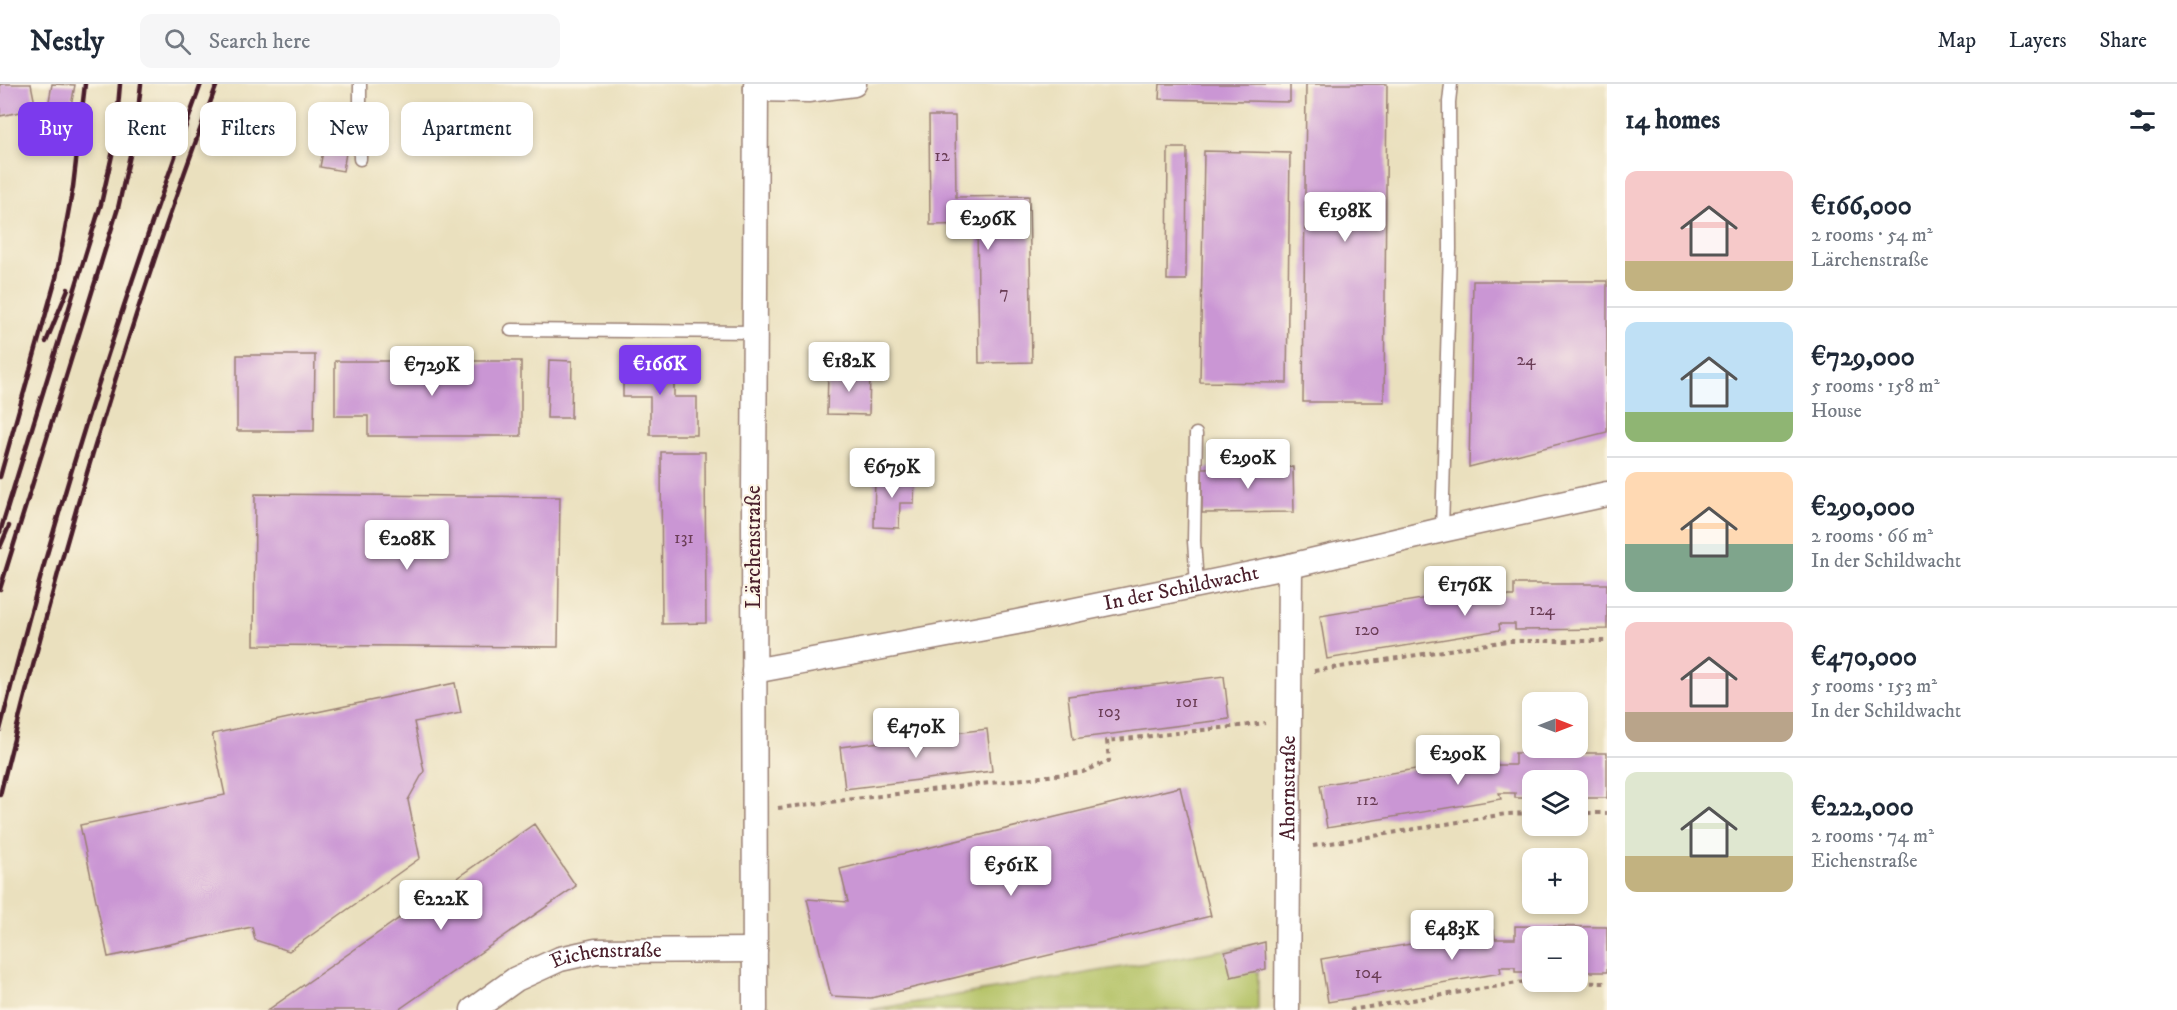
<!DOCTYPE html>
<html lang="en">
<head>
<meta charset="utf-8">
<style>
	:root { --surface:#fff; --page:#f6f6f7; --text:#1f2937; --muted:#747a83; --line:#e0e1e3; --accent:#7c3aed }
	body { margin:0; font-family:"IM FELL DW Pica",serif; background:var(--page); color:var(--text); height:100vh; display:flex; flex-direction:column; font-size:22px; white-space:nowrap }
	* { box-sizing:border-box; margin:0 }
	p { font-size:20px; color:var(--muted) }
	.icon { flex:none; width:33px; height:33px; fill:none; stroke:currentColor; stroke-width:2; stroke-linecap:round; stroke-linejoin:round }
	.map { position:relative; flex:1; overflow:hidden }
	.details { display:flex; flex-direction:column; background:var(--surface); width:570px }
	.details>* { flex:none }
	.banner { position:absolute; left:18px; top:18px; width:570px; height:54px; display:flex; gap:12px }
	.needle { width:39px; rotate:90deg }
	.buttons { position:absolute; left:1522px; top:608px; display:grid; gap:12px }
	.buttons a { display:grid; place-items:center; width:66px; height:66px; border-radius:12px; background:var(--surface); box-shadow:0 3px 9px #0003; font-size:30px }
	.price { position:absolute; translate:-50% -51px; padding:0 14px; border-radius:6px; background:#fff; color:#222; font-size:20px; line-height:39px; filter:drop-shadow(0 2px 3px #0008) }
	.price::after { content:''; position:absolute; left:50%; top:36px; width:18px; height:14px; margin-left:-9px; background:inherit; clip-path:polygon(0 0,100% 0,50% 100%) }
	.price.on { background:var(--accent); color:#fff }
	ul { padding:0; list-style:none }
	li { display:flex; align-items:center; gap:18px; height:150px; padding:0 18px }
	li+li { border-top:2px solid var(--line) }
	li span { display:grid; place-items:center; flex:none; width:168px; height:120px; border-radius:12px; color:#555 }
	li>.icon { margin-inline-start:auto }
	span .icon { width:72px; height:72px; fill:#fffc; stroke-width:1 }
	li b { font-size:26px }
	h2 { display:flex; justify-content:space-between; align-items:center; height:72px; padding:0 18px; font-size:26px }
	.tag { padding:0 21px; border-radius:12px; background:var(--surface); box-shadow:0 3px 9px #0003; font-size:21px; line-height:54px }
	.tag.on { background:var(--accent); color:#fff }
	header { display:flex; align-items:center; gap:36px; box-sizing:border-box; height:84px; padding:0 30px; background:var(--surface); border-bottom:2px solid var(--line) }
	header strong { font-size:28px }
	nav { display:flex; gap:33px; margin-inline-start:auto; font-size:21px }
	.search { width:420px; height:54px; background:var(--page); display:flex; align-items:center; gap:15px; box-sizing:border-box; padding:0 21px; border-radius:12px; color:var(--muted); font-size:22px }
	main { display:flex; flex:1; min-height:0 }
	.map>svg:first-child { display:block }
</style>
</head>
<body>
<header>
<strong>Nestly</strong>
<div class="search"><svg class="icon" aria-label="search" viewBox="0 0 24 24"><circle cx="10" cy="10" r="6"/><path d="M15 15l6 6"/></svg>Search here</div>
<nav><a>Map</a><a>Layers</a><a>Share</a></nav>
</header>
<main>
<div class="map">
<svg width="1607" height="926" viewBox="0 0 1607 926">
	<rect width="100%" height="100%" fill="#fcf5e5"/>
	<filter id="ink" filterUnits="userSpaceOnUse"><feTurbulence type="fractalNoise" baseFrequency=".0167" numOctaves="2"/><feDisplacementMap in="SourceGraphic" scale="12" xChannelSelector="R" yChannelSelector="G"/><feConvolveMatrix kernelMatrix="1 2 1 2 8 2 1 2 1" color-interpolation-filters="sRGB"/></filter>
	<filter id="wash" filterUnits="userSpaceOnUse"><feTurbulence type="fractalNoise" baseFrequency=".008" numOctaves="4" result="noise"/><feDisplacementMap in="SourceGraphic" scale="24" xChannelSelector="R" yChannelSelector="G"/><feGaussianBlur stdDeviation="1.35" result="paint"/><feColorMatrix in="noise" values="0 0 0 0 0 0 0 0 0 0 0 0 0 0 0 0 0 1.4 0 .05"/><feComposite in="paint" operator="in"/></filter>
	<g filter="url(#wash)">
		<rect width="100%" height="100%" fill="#eae0be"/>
		<path fill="#b2c164" stroke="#7e7048" stroke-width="1.5" d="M 1258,860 L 1258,926 L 870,926 Z"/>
		<g id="blocks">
			<path fill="#ca96d4" d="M 0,0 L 31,0 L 36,25 L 0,32 Z
				M 52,0 L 75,1 L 68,38 L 46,34 Z
				M 1160,0 L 1290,0 L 1290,18 L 1159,15 Z
				M 1306,0 L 1387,0 L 1384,318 L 1303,318 Z
				M 929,32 L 955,32 L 956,113 L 1029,112 L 1032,278 L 979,279 L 977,140 L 930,141 Z
				M 327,46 L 349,50 L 343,87 L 320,83 Z
				M 1168,64 L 1187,64 L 1186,196 L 1167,196 Z
				M 1204,67 L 1290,69 L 1287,299 L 1200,298 Z
				M 1473,197 L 1607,197 L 1607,348 L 1469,383 Z
				M 237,271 L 315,271 L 314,347 L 237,347 Z
				M 623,274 L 674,274 L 674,313 L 697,313 L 697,351 L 650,351 L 650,313 L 623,313 Z
				M 549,276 L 572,277 L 571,334 L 547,334 Z
				M 335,277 L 521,277 L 521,352 L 368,352 L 368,332 L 335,332 Z
				M 828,287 L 870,288 L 869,331 L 827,330 Z
				M 661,368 L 705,368 L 706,539 L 662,540 Z
				M 1293,383 L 1294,428 L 1202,429 L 1202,384 Z
				M 875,391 L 915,392 L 914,419 L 900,419 L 899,444 L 874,443 Z
				M 255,410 L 560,413 L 558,563 L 254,561 Z
				M 1514,500 L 1607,500 L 1607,545 L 1515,546 L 1515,540 L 1499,540 L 1500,546 L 1327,575 L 1320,532 L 1493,503 L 1494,512 L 1514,512 Z
				M 1224,592 L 1229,635 L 1073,655 L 1068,612 Z
				M 455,599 L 461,629 L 414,638 L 424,687 L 408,716 L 420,774 L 289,867 L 255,856 L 252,843 L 108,873 L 80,741 L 225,711 L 212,650 Z
				M 987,645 L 992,687 L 845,705 L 840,663 Z
				M 1515,669 L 1607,669 L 1607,714 L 1578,714 L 1578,696 L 1533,696 L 1533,714 L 1515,714 L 1515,709 L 1499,709 L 1501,715 L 1327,744 L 1320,701 L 1493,672 L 1495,681 L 1515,681 Z
				M 1180,703 L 1211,832 L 871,914 L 831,912 L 807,815 L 848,818 L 840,785 Z
				M 534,740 L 576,802 L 398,926 L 268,926 Z
				M 1515,842 L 1607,843 L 1607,888 L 1578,888 L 1578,852 L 1533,852 L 1533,888 L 1515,888 L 1515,883 L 1500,883 L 1501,889 L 1328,918 L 1321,875 L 1494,846 L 1495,855 L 1515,855 Z
				M 1265,858 L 1266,885 L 1231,893 L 1225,868 Z"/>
		</g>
	</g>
	<g filter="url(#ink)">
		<use href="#blocks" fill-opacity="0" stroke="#9a8074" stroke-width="1.5"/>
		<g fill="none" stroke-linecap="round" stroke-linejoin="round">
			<g stroke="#9a8074" stroke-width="15">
				<path id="service" d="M 360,75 L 360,0
					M 511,246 L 756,248
					M 1196,350 L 1194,457 L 1197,500
					M 1442,446 L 1450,165 L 1449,18 L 1451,0"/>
			</g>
			<g stroke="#9a8074" stroke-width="27">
				<g id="minor">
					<path d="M 756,5 L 808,6 L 854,0"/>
					<path id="s1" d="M 754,587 L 1017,538 L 1290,482 L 1442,446 L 1607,410"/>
					<path id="s2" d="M 473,926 L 516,895 L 560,875 L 596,867 L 755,866"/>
					<path d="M 755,926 L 754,414 L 756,0"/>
					<path id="s3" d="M 1287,926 L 1290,482"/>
				</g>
			</g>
			<path stroke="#9a8074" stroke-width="4" stroke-dasharray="4.5 4.5" stroke-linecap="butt" d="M 1314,587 L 1507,557 L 1607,557
				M 778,724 L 1083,688 L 1109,677 L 1107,657 L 1265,639
				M 1578,729 L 1607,729
				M 1313,762 L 1506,730 L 1533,729
				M 1350,926 L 1524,898 L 1607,899"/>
			<use href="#service" stroke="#fff" stroke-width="12"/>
			<use href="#minor" stroke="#fff" stroke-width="24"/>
			<path stroke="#4a1f2b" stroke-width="4.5" d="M 46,258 L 68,205
				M 0,393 L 56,194 L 73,103 L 85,0
				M 0,448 L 101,120 L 115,58 L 120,0
				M 0,463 L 9,442
				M 0,505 L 118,124 L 136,45 L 141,0
				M 0,646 C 54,427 124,212 201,0
				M 0,711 C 59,470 130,231 217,0"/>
		</g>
	</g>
	<g text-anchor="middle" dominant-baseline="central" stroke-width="4.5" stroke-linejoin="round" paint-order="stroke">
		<g font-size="18" fill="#6a3d55">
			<text x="942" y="72">12</text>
			<text x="1004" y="209">7</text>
			<text x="1526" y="276">24</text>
			<text x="684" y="454">131</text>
			<text x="1542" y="526">124</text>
			<text x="1367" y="546">120</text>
			<text x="1187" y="618">101</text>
			<text x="1109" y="628">103</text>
			<text x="1367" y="716">112</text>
			<text x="1368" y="889">104</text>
		</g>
		<g font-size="21" fill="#4a1f2b" stroke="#fcf5e5">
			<text transform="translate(754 463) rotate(-90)">Lärchenstraße</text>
			<text stroke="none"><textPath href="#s1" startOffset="435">In der Schildwacht</textPath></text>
			<text stroke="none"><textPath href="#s3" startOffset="222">Ahornstraße</textPath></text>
			<text stroke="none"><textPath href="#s2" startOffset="148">Eichenstraße</textPath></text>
		</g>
	</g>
</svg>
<div class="buttons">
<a><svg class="needle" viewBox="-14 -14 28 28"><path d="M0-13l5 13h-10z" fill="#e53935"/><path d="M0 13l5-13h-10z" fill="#747a83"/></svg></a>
<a><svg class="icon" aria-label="layers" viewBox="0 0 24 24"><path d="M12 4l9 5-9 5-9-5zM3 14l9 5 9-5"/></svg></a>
<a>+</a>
<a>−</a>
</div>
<b class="price" style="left:1345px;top:159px">€198K</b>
<b class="price" style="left:988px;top:167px">€296K</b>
<b class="price" style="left:849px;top:309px">€182K</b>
<b class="price on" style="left:660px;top:312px">€166K</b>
<b class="price" style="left:432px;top:313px">€729K</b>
<b class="price" style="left:1248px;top:406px">€290K</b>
<b class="price" style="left:892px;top:415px">€679K</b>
<b class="price" style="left:407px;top:487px">€208K</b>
<b class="price" style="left:1465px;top:533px">€176K</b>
<b class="price" style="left:916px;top:675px">€470K</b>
<b class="price" style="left:1458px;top:702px">€290K</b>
<b class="price" style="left:1011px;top:813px">€561K</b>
<b class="price" style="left:441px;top:847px">€222K</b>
<b class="price" style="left:1452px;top:877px">€483K</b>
<div class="banner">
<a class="tag on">Buy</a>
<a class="tag">Rent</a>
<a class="tag">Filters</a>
<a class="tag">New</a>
<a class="tag">Apartment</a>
</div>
</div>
<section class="details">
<h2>14 homes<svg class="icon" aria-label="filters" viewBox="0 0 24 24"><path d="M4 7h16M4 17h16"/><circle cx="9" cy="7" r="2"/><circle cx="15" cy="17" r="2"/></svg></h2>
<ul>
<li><span style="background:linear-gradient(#f6c9c9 75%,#c2b280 0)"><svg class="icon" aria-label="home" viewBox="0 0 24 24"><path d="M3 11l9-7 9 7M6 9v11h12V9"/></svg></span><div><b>€166,000</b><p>2 rooms · 54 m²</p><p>Lärchenstraße</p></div></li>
<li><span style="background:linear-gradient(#bfe0f5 75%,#8fb573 0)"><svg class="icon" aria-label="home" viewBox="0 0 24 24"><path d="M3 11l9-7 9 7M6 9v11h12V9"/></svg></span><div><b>€729,000</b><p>5 rooms · 158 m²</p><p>House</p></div></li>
<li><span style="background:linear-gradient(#ffd9b3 60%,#7fa58c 0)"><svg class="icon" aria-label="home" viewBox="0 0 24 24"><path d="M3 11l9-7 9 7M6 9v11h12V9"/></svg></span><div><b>€290,000</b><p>2 rooms · 66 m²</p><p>In der Schildwacht</p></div></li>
<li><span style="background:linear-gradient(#f6c9c9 75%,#b9a48a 0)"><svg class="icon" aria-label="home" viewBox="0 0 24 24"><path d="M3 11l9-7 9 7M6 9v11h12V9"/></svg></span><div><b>€470,000</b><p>5 rooms · 153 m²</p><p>In der Schildwacht</p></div></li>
<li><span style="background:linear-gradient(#dfe7d0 70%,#c2b280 0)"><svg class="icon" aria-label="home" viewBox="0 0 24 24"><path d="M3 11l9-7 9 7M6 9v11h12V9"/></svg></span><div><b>€222,000</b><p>2 rooms · 74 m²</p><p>Eichenstraße</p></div></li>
</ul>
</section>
</main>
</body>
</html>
